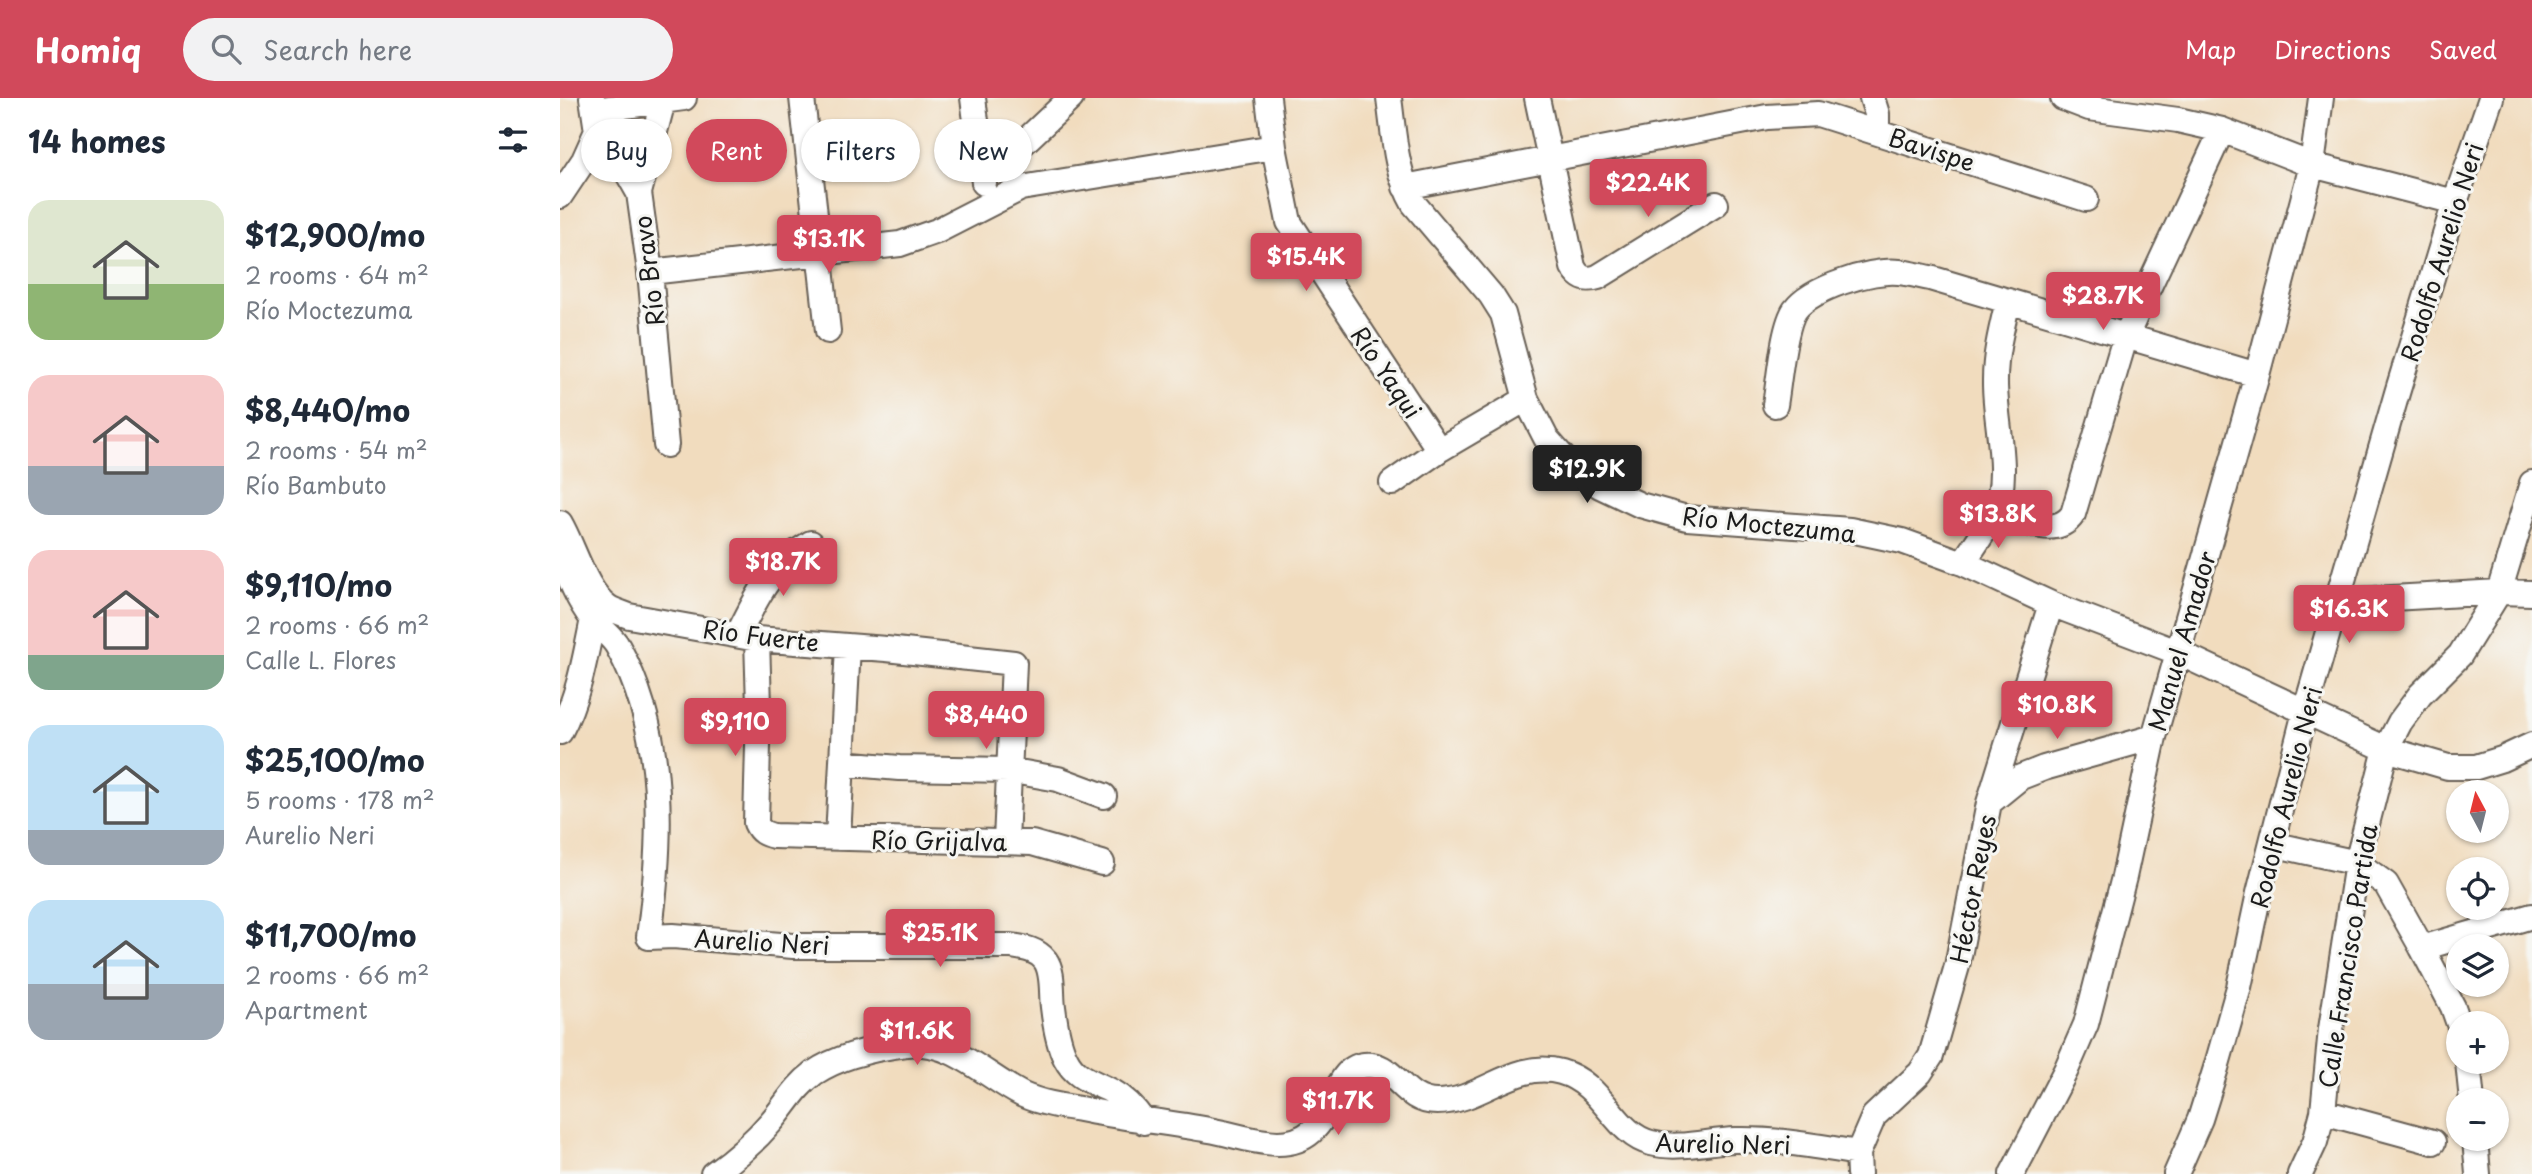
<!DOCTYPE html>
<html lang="en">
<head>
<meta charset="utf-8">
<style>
	:root { --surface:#fff; --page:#f2f2f3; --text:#1f2937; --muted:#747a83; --accent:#d1495b }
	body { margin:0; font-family:"Playpen Sans",sans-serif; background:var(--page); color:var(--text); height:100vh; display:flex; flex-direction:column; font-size:26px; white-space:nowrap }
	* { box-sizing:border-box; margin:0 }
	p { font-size:23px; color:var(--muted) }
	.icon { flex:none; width:38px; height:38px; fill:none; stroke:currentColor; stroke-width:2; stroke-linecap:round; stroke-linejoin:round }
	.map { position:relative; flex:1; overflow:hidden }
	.drawer { display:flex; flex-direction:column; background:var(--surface); width:560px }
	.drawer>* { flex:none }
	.guide { position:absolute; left:21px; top:21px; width:665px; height:63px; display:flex; gap:14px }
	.needle { width:46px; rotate:353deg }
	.tools { position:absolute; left:1886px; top:682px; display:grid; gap:14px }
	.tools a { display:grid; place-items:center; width:63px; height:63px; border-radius:50%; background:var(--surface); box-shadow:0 2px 5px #0004; font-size:35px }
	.price { position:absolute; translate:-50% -60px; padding:0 16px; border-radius:7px; background:var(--accent); color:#fff; font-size:23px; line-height:46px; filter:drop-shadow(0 2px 4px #0008) }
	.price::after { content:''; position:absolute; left:50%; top:42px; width:21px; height:16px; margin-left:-10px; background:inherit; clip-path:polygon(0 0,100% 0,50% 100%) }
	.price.selected { background:#222; color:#fff }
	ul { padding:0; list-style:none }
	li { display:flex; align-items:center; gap:21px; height:175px; padding:0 28px }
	li span { display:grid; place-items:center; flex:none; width:196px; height:140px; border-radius:21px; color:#555 }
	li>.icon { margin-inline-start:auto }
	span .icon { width:84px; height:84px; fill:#fffc; stroke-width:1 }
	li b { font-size:30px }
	h2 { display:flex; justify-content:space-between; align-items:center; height:84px; padding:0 28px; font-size:30px }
	.tag { padding:0 24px; border-radius:32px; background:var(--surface); box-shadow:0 2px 5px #0004; font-size:24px; line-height:63px }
	.tag.selected { background:var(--accent); color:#fff }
	header { display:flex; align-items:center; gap:42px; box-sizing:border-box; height:98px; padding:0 35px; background:var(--accent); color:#fff }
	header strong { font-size:33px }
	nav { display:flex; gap:38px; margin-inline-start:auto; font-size:24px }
	.search { width:490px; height:63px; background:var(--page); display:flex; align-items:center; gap:18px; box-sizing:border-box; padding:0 24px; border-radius:38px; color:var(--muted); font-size:26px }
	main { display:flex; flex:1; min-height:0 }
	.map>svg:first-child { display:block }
</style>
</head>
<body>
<header>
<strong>Homiq</strong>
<div class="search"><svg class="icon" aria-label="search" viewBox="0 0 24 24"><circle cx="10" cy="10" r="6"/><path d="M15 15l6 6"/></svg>Search here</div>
<nav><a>Map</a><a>Directions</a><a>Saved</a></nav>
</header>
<main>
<section class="drawer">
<h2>14 homes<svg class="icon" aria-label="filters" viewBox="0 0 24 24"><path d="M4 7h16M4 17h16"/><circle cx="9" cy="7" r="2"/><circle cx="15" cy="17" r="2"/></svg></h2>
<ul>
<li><span style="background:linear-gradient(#dfe7d0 60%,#8fb573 0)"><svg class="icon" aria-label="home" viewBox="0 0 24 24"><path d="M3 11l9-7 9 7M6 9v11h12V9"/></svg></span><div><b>$12,900/mo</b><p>2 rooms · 64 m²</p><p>Río Moctezuma</p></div></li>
<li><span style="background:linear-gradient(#f6c9c9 65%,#9aa5b1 0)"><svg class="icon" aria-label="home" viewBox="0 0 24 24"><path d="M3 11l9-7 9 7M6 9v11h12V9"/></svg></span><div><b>$8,440/mo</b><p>2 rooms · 54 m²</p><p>Río Bambuto</p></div></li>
<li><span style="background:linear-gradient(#f6c9c9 75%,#7fa58c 0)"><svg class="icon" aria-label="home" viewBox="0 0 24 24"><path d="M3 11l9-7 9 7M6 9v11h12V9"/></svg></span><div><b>$9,110/mo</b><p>2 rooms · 66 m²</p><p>Calle L. Flores</p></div></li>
<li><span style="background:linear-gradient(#bfe0f5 75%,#9aa5b1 0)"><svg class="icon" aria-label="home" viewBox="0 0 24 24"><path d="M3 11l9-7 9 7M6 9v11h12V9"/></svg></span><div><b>$25,100/mo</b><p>5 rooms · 178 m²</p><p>Aurelio Neri</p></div></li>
<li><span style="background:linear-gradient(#bfe0f5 60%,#9aa5b1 0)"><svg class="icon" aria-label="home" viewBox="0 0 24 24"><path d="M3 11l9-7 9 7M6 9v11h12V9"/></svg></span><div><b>$11,700/mo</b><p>2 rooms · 66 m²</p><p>Apartment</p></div></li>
</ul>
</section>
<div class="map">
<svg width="1972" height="1076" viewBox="0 0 1972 1076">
	<rect width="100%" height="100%" fill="#f6f6f2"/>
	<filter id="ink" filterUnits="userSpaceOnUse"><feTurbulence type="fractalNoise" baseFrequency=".0143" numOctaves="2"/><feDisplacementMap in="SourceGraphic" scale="14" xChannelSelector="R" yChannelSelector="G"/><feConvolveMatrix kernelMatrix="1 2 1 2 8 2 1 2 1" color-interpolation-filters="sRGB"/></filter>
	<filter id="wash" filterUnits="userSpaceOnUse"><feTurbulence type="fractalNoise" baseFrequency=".00686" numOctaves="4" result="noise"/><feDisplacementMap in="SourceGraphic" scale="28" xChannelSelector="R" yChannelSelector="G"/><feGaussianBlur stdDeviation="1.57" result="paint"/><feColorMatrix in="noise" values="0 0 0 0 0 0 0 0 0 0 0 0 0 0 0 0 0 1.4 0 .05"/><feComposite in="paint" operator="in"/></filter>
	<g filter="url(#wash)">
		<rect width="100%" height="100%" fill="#f1dcbe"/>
	</g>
	<g filter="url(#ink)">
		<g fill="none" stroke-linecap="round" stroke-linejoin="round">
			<g stroke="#675f55" stroke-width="28">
				<path id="minor" d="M 242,0 L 268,233
					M 413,0 L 424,85
					M 708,0 L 714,49 L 729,124 L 879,352
					M 829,0 C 834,36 835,74 854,106 L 931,197 L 943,216 L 966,301 L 986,340 L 1008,365 L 1040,388 L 1080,407 L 1127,420 L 1290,432 L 1342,443 L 1403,465 L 1491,506 L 1617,554 L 1826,651 L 1888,669 L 1916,669 L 1942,661 L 1972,647
					M 977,0 L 1013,169 C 1019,180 1025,183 1038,179 L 1156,106
					M 1312,0 L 1317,16 L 1317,33
					M 1503,0 L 1529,10 L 1618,22 L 1662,32 L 1752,67 L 1895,104
					M 103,3 L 79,95 L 90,174 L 106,347
					M 35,12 L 124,0
					M 37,33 L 50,44 L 79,95
					M 423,71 L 459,49 L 511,0
					M 845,89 L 1207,19 L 1258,16 L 1526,101
					M 0,98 L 24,62 L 37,33 L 32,0
					M 90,174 L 340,146 L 377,133 L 461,90 L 714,49
					M 1215,307 C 1219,285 1223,229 1235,212 C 1251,190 1312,171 1339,174 C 1349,175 1360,178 1370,180 L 1697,277
					M 832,385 L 879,352 L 966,301
					M 1435,414 C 1460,421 1496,442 1513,416 L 1565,240 L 1662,32
					M 0,425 C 14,449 25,493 48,509 C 54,513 62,515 69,518 L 197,541 L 326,551 L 454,565 L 446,743
					M 0,455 C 9,479 17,501 33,522 C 41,531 53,539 58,549 C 107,638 102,742 89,839 L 113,838 L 233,848 L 451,848 C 464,850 476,851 485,862 C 494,874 491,895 493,909 C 495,926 498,946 506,961 C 516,981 535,984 553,994 C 566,1001 575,1011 584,1024
					M 1403,465 C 1413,449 1426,433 1434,415 C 1452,378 1434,322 1435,282 C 1435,255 1442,229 1448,203
					M 1778,503 L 1939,494 L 1972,495
					M 178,537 C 197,498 211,468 251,445
					M 197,541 L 199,608 L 196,725 C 200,734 205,736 214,738 L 472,745 L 542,765
					M 0,634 C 19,598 25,560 33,521
					M 282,665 L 339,670 L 448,672 L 498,681 L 544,698
					M 1429,705 L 1461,679 L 1484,670 L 1594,639
					M 278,740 L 288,548
					M 1712,746 L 1797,765 L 1826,786 L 1862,850 L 1893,909 L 1899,926
					M 1862,850 L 1972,818
					M 1908,964 L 1912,1003
					M 1763,1014 L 1873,1044
					M 1915,1041 L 1918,1076
					M 153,1076 C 174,1061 194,1044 211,1024 C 226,1007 235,989 254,975 C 279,958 316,950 346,946 C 392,941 425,978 463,997 C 481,1005 501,1008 520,1011 C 563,1020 606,1024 649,1032 C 668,1035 687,1042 706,1044 C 784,1055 761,963 811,967 C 837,970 844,1004 877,1004 C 921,1004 955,961 1001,974 C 1044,986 1054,1036 1091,1045 C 1118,1052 1147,1043 1175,1042 C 1217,1041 1257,1048 1298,1055
					M 1299,1076 L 1298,1055 L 1314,1018 L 1360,975 L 1371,958 L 1397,868 L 1429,705 L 1491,506
					M 1452,1076 L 1506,972 L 1526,926 L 1564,779 L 1594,639 L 1697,277 L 1752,67 L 1761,0
					M 1616,1076 L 1640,1021 L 1656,970 L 1679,889 L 1699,795 L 1745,614 L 1837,295 L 1895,104 L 1931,0
					M 1740,1076 L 1755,1044 L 1763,1014 L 1771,931 L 1797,765 L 1826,651 L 1840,624 L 1860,597 L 1900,557 L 1939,494 L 1972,385"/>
			</g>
			<use href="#minor" stroke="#fff" stroke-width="24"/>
		</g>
	</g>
	<g text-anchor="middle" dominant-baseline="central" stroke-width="6" stroke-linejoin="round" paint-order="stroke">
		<g font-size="24" fill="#1c1c1c" stroke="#f6f6f2">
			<text transform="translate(1372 51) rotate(18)">Bavispe</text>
			<text transform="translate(1881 154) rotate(-73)">Rodolfo Aurelio Neri</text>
			<text transform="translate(88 173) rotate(-97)">Río Bravo</text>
			<text transform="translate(827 274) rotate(56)">Río Yaqui</text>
			<text transform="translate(1209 426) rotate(6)">Río Moctezuma</text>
			<text transform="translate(201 537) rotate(7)">Río Fuerte</text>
			<text transform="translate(1621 543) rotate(-74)">Manuel Amador</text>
			<text transform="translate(1725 699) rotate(-76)">Rodolfo Aurelio Neri</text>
			<text transform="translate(379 742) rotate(1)">Río Grijalva</text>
			<text transform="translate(1412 791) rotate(-79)">Héctor Reyes</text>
			<text transform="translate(202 843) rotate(3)">Aurelio Neri</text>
			<text transform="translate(1787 858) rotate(-81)">Calle Francisco Partida</text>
			<text transform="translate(1163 1045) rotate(1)">Aurelio Neri</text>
		</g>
	</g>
</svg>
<div class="tools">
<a><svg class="needle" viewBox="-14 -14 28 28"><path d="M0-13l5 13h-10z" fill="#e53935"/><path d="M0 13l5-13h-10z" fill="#747a83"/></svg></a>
<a><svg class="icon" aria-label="locate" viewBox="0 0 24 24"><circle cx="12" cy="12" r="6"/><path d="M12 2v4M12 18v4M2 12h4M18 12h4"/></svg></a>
<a><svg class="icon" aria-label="layers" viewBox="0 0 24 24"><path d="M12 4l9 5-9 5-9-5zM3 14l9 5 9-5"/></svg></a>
<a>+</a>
<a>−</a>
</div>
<b class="price" style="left:1088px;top:121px">$22.4K</b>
<b class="price" style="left:269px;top:177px">$13.1K</b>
<b class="price" style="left:746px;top:195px">$15.4K</b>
<b class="price" style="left:1543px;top:234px">$28.7K</b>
<b class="price selected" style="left:1027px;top:407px">$12.9K</b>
<b class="price" style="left:1438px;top:452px">$13.8K</b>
<b class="price" style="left:223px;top:500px">$18.7K</b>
<b class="price" style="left:1789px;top:547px">$16.3K</b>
<b class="price" style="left:1497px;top:643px">$10.8K</b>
<b class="price" style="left:426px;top:653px">$8,440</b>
<b class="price" style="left:175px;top:660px">$9,110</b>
<b class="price" style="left:380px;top:871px">$25.1K</b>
<b class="price" style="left:357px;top:969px">$11.6K</b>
<b class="price" style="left:778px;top:1039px">$11.7K</b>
<div class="guide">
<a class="tag">Buy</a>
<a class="tag selected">Rent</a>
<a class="tag">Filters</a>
<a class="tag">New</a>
</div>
</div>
</main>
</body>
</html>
